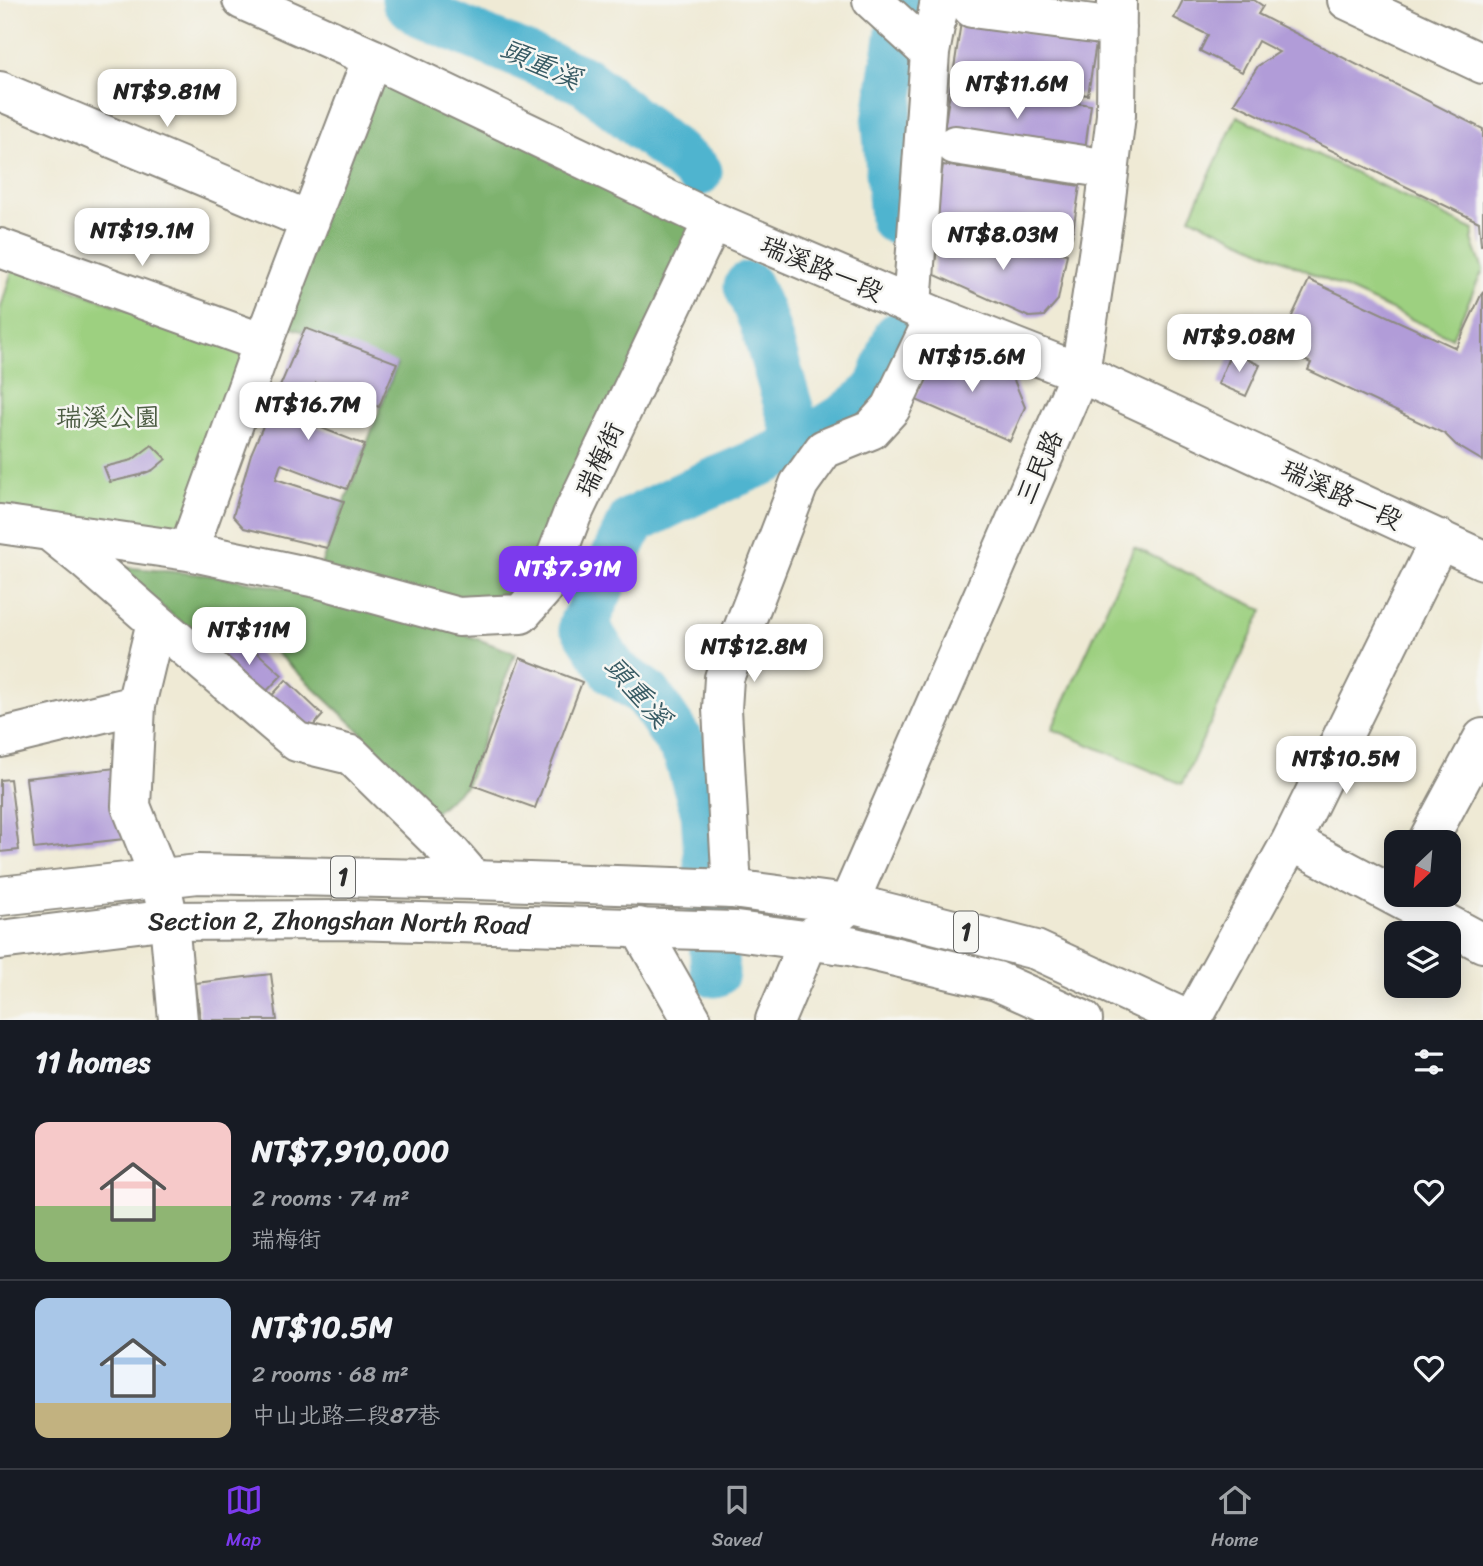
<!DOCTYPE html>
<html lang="en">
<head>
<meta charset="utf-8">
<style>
	:root { --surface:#171b24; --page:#242831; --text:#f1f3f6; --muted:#9ea1a6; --line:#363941; --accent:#7c3aed }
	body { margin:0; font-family:Sriracha,"LXGW WenKai TC",sans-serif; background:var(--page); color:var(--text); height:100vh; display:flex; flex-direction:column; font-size:26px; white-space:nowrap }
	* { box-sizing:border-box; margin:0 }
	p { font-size:23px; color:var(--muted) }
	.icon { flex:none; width:38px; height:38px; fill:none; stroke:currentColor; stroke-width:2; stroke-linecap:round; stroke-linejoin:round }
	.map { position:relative; height:1020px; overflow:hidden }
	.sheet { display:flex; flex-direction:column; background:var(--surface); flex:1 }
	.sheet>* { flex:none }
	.needle { width:46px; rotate:206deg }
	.fabs { position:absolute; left:1384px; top:830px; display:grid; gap:14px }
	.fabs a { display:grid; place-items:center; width:77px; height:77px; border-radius:14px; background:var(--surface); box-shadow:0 4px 18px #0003; font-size:35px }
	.price { position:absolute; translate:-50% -60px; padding:0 16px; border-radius:14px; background:#fff; color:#222; font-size:23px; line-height:46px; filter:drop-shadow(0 2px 4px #0008) }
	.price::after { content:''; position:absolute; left:50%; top:42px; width:21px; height:16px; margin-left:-10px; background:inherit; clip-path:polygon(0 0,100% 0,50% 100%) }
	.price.active { background:var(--accent); color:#fff }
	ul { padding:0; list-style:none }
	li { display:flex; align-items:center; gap:21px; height:175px; padding:0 35px }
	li+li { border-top:2px solid var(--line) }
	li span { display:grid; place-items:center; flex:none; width:196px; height:140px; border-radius:14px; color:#555 }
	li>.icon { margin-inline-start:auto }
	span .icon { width:84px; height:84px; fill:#fffc; stroke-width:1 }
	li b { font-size:30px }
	h2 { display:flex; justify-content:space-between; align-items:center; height:84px; padding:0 35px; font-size:30px }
	.tabs { display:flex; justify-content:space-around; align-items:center; height:98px; border-top:2px solid var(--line); background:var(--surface); font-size:19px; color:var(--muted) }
	.tabs a { display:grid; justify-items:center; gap:4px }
	.tabs .active { color:var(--accent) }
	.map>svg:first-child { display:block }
</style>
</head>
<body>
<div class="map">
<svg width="1483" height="1020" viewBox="0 0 1483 1020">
	<rect width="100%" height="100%" fill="#f6f6f2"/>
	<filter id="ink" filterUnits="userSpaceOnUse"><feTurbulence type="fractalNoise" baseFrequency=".0143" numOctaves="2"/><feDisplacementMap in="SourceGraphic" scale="14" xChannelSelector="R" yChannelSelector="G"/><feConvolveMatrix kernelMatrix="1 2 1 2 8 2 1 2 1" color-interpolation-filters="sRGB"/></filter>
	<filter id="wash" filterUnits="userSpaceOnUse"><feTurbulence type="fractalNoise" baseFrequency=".00686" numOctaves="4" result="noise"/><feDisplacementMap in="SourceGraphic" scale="28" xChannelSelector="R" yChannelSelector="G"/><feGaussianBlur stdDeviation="1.57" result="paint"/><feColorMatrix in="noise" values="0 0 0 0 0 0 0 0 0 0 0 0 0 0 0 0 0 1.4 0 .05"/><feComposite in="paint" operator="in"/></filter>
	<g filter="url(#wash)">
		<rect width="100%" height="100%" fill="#efead5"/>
		<path fill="#9dd080" stroke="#647e56" stroke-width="2" d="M 1237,116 L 1474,230 L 1472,240 L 1483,270 L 1452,338 L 1190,217 Z
			M 13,267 L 247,354 L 178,538 L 0,508 L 0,311 Z
			M 1134,547 L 1263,610 L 1182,784 L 1052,729 Z"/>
		<path fill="#7eb26e" stroke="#546e4c" stroke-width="2" d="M 372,58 L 713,221 L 521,614 L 316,578 L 397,364 L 272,321 Z
			M 112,566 L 218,576 L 400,610 L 515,653 L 467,784 L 427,819 L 355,747 L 362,733 L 237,616 L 194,633 Z"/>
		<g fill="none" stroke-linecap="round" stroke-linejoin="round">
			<path stroke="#50b4cf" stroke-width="49" d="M 406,0 L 420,13 L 585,81 L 698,172
				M 894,219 L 886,123 L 905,0
				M 748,286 L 763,321 L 800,445
				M 715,973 L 705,812 L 687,753 L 648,695 L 614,671 L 583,624 L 632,521 L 700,488 L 800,445 L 847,416 L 877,392 L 898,336"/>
		</g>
		<g id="blocks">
			<path fill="#b19cd8" d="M 1183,0 L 1254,0 L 1263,6 L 1258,14 L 1483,129 L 1483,245 L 1481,245 L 1479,222 L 1234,103 L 1258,66 L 1279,52 L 1258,41 L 1242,72 L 1200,51 L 1208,35 L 1174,18 Z
				M 961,22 L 1096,43 L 1088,95 L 953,75 Z
				M 951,85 L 1091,105 L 1084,157 L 943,137 Z
				M 943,165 L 1080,186 L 1072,237 L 935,216 Z
				M 940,233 L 1067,254 L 1058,300 L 1044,316 L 1029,317 L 933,274 Z
				M 1309,280 L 1456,348 L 1483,291 L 1483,461 L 1456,445 L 1445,434 L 1308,370 L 1311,363 L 1277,348 Z
				M 305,328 L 397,363 L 379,407 L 316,383 L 301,420 L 365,445 L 347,489 L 281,464 L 276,479 L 344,501 L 327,548 L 244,528 L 233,516 L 251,454 Z
				M 938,347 L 1014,380 L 1025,407 L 1010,441 L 914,399 Z
				M 1231,352 L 1260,365 L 1246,396 L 1218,384 Z
				M 152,445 L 166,459 L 153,470 L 140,475 L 110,482 L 104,467 L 132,460 Z
				M 238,635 L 282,675 L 260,698 L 217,659 Z
				M 520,658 L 582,682 L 535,808 L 472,785 Z
				M 286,680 L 323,715 L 304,736 L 267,701 Z
				M 125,767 L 133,838 L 34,849 L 26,778 Z
				M 10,779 L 19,850 L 0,852 L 0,780 Z
				M 271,974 L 277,1020 L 200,1020 L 196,983 Z"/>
		</g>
	</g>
	<g filter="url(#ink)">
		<use href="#blocks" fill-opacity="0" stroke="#8d8a80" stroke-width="2"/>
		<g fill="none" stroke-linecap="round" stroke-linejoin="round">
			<g stroke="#8d8a80" stroke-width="42">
				<path id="minor" d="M 242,0 L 372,58 L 713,221 L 935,316 L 1080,373 L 1483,560
					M 872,0 L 930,53
					M 1347,0 L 1483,64
					M 972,8 L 1117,27
					M 0,91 L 310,221
					M 955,145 L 1109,169
					M 0,248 L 263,343
					M 912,306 L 930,53 L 940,0
					M 0,524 L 188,551 L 316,578 L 458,617 L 521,614 L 544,588 L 572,515 L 713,221
					M 49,531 L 85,560 L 156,622 L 136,705 L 131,806 L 160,879 L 169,921 L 178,1020
					M 188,551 L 263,343 L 372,58
					M 156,622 L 297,742 L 351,755 L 450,852 L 474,880
					M 0,738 L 136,705
					M 1291,841 L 1483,943
					M 1427,842 L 1483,738
					M 732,889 L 722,709 L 724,678 L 799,484 L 824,449 L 871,430 L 891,408 L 935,316
					M 639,927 L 692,1020
					M 775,1020 L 809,940 L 848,905 L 1080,373 L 1104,215 L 1116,115 L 1117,0
					M 1192,1020 L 1291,841 L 1440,539"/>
			</g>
			<g stroke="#8d8a80" stroke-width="42">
				<g id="major">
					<path d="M 0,896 L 198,874 L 474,880 L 732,889 L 862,906 L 1036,950 L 1188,1020"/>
					<path id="s1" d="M 0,940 L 154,921 L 348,920 L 736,931 L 850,946 L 997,981 L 1083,1020"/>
				</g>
			</g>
			<use href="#minor" stroke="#fff" stroke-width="38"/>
			<use href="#major" stroke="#fff" stroke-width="38"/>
		</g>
	</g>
	<g text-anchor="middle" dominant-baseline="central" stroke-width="5" stroke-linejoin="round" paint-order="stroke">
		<g fill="#f6f6f2" stroke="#686867" stroke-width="2">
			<rect x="331" y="856.5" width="24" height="41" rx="5"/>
			<rect x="954" y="911.5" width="24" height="41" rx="5"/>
		</g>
		<g font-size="24" font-weight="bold" fill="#2b2b2b">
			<text x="343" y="877">1</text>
			<text x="966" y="932">1</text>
		</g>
		<g font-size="26" fill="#2b2b2b" stroke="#f6f6f2">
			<text transform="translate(822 268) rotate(23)">瑞溪路一段</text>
			<text transform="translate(599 459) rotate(-65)">瑞梅街</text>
			<text transform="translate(1039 467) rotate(-66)">三民路</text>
			<text transform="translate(1342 494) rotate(25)">瑞溪路一段</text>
			<text stroke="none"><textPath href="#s1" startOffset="340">Section 2, Zhongshan North Road</textPath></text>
		</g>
		<g font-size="26" fill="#4d5d44" stroke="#f6f6f2">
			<text x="108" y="417">瑞溪公園</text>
		</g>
		<g font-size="28" font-style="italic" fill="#385b64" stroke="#f6f6f2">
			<text transform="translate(541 64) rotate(24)">頭重溪</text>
			<text transform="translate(638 692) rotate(49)">頭重溪</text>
		</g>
	</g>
</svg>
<div class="fabs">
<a><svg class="needle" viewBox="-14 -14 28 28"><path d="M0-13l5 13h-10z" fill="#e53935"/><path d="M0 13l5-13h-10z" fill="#9ea1a6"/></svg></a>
<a><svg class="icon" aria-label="layers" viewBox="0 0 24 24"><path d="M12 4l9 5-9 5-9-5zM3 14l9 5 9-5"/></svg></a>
</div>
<b class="price" style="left:1017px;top:121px">NT$11.6M</b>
<b class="price" style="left:167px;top:129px">NT$9.81M</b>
<b class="price" style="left:142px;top:268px">NT$19.1M</b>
<b class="price" style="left:1003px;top:272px">NT$8.03M</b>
<b class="price" style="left:1239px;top:374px">NT$9.08M</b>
<b class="price" style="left:972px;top:394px">NT$15.6M</b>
<b class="price" style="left:308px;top:442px">NT$16.7M</b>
<b class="price active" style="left:568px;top:606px">NT$7.91M</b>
<b class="price" style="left:249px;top:667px">NT$11M</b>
<b class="price" style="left:754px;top:684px">NT$12.8M</b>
<b class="price" style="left:1346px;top:796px">NT$10.5M</b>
</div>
<section class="sheet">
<h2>11 homes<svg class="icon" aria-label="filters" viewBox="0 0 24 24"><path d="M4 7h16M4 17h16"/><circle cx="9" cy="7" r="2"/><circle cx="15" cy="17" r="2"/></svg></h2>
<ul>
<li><span style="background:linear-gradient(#f6c9c9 60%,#8fb573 0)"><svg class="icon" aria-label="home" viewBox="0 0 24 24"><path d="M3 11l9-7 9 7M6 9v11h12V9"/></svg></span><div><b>NT$7,910,000</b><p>2 rooms · 74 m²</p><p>瑞梅街</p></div><svg class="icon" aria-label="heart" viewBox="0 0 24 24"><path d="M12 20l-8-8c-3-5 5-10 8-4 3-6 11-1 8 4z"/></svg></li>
<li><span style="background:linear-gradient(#a9c7e8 75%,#c2b280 0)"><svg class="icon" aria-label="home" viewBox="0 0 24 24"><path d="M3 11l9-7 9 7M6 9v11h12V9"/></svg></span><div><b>NT$10.5M</b><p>2 rooms · 68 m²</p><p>中山北路二段87巷</p></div><svg class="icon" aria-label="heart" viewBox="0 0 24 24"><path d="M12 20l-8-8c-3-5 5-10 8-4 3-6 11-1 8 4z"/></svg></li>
</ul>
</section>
<nav class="tabs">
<a class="active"><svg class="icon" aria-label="map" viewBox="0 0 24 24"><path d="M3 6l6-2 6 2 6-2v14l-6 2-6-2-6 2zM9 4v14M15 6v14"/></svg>Map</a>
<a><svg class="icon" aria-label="saved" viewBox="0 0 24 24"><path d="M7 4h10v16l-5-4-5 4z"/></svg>Saved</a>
<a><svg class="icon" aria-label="home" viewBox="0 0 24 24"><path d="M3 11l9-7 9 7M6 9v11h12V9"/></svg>Home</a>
</nav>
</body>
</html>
